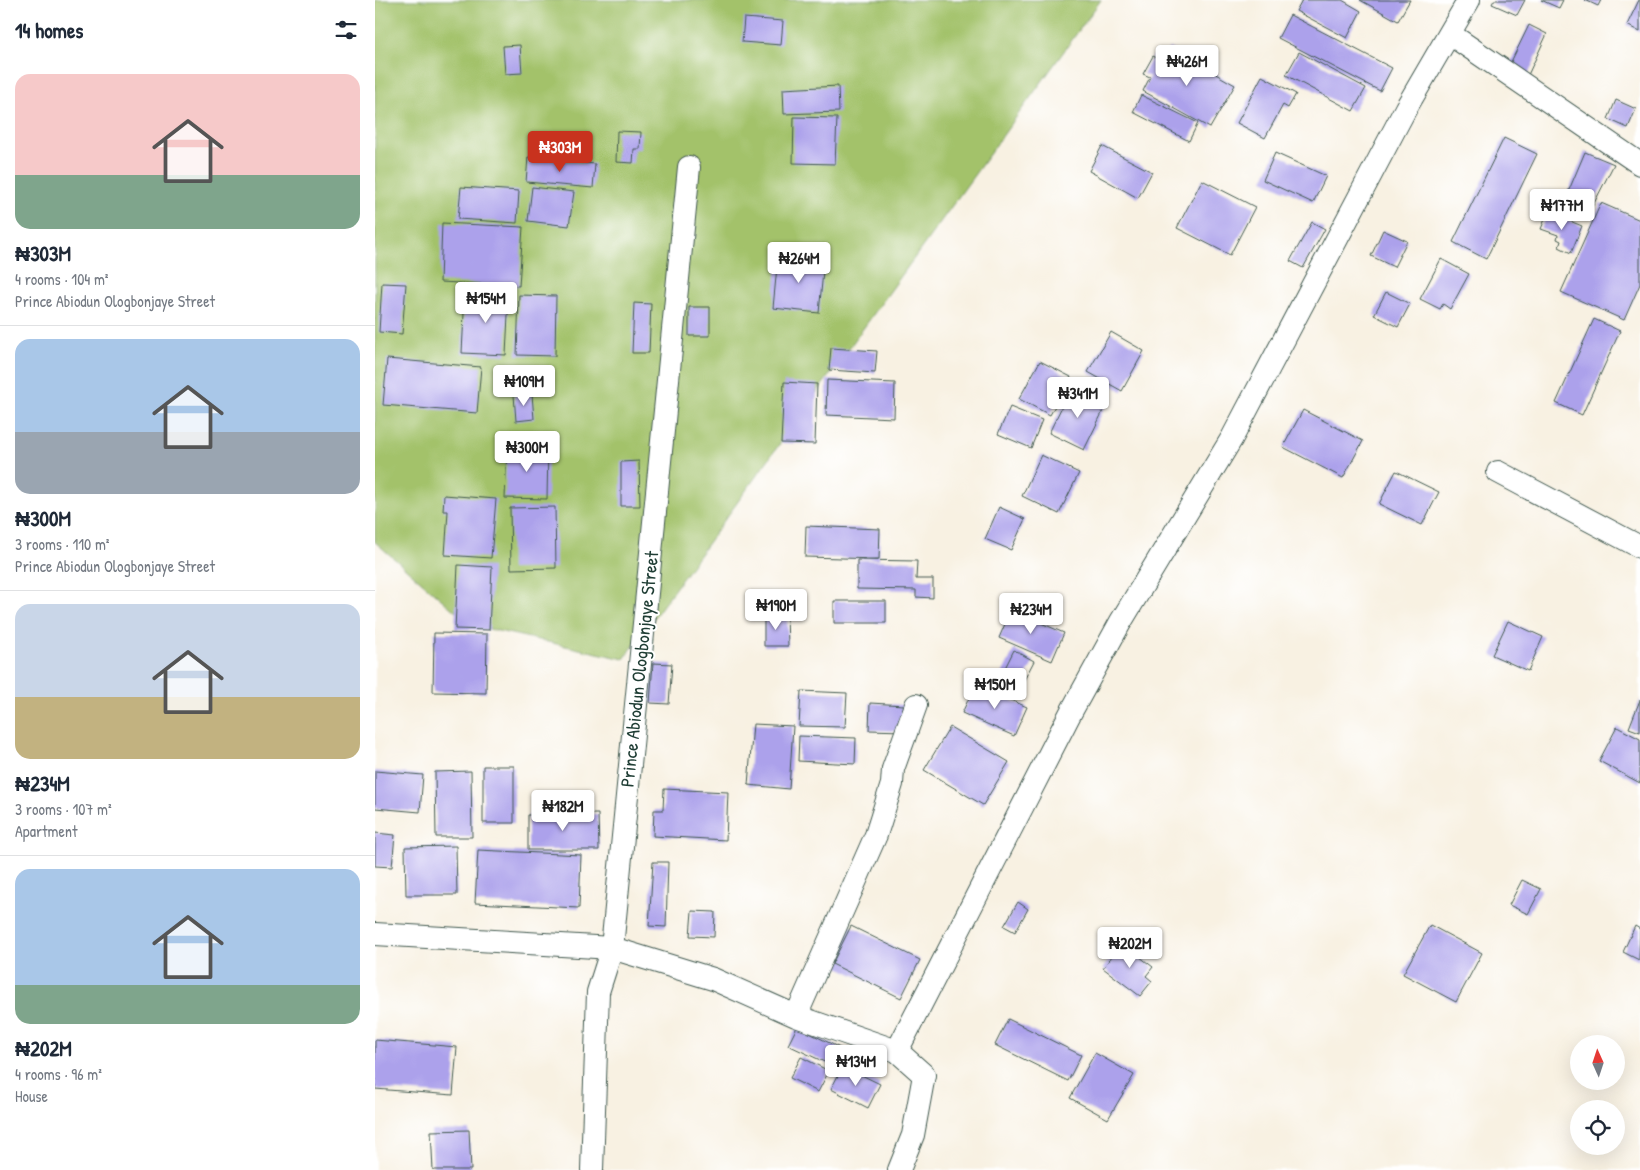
<!DOCTYPE html>
<html lang="en">
<head>
<meta charset="utf-8">
<style>
	:root { --surface:#fff; --page:#f2f2f3; --text:#1f2937; --muted:#747a83; --line:#e0e1e3; --accent:#c8321e }
	body { margin:0; font-family:"Patrick Hand",sans-serif; background:var(--page); color:var(--text); height:100vh; display:flex; flex-direction:column; font-size:19px; white-space:nowrap }
	* { box-sizing:border-box; margin:0 }
	p { font-size:16px; color:var(--muted) }
	.icon { flex:none; width:28px; height:28px; fill:none; stroke:currentColor; stroke-width:2; stroke-linecap:round; stroke-linejoin:round }
	.map { position:relative; flex:1; overflow:hidden }
	.drawer { display:flex; flex-direction:column; background:var(--surface); width:375px }
	.drawer>* { flex:none }
	.needle { width:32px; rotate:357deg }
	.tools { position:absolute; left:1195px; top:1035px; display:grid; gap:10px }
	.tools a { display:grid; place-items:center; width:55px; height:55px; border-radius:50%; background:var(--surface); box-shadow:0 5px 20px #0002; font-size:25px }
	.price { position:absolute; translate:-50% -42px; padding:0 11px; border-radius:5px; background:#fff; color:#222; font-size:16px; line-height:32px; filter:drop-shadow(0 1px 2px #0008) }
	.price::after { content:''; position:absolute; left:50%; top:30px; width:15px; height:11px; margin-left:-8px; background:inherit; clip-path:polygon(0 0,100% 0,50% 100%) }
	.price.active { background:var(--accent); color:#fff }
	ul { padding:0; list-style:none }
	li { display:grid; align-content:center; gap:10px; height:265px; padding:0 15px }
	li+li { border-top:1px solid var(--line) }
	li span { display:grid; place-items:center; height:155px; border-radius:15px; color:#555 }
	li>.icon { margin-inline-start:auto }
	span .icon { width:90px; height:90px; fill:#fffc; stroke-width:1 }
	li b { font-size:21px }
	h2 { display:flex; justify-content:space-between; align-items:center; height:60px; padding:0 15px; font-size:21px }
	main { display:flex; flex:1; min-height:0 }
	.map>svg:first-child { display:block }
</style>
</head>
<body>
<main>
<section class="drawer">
<h2>14 homes<svg class="icon" aria-label="filters" viewBox="0 0 24 24"><path d="M4 7h16M4 17h16"/><circle cx="9" cy="7" r="2"/><circle cx="15" cy="17" r="2"/></svg></h2>
<ul>
<li><span style="background:linear-gradient(#f6c9c9 65%,#7fa58c 0)"><svg class="icon" aria-label="home" viewBox="0 0 24 24"><path d="M3 11l9-7 9 7M6 9v11h12V9"/></svg></span><div><b>₦303M</b><p>4 rooms · 104 m²</p><p>Prince Abiodun Ologbonjaye Street</p></div></li>
<li><span style="background:linear-gradient(#a9c7e8 60%,#9aa5b1 0)"><svg class="icon" aria-label="home" viewBox="0 0 24 24"><path d="M3 11l9-7 9 7M6 9v11h12V9"/></svg></span><div><b>₦300M</b><p>3 rooms · 110 m²</p><p>Prince Abiodun Ologbonjaye Street</p></div></li>
<li><span style="background:linear-gradient(#c9d6e8 60%,#c2b280 0)"><svg class="icon" aria-label="home" viewBox="0 0 24 24"><path d="M3 11l9-7 9 7M6 9v11h12V9"/></svg></span><div><b>₦234M</b><p>3 rooms · 107 m²</p><p>Apartment</p></div></li>
<li><span style="background:linear-gradient(#a9c7e8 75%,#7fa58c 0)"><svg class="icon" aria-label="home" viewBox="0 0 24 24"><path d="M3 11l9-7 9 7M6 9v11h12V9"/></svg></span><div><b>₦202M</b><p>4 rooms · 96 m²</p><p>House</p></div></li>
</ul>
</section>
<div class="map">
<svg width="1265" height="1170" viewBox="0 0 1265 1170">
	<rect width="100%" height="100%" fill="#fff"/>
	<filter id="ink" filterUnits="userSpaceOnUse"><feTurbulence type="fractalNoise" baseFrequency=".02" numOctaves="2"/><feDisplacementMap in="SourceGraphic" scale="10" xChannelSelector="R" yChannelSelector="G"/><feConvolveMatrix kernelMatrix="1 2 1 2 8 2 1 2 1" color-interpolation-filters="sRGB"/></filter>
	<filter id="wash" filterUnits="userSpaceOnUse"><feTurbulence type="fractalNoise" baseFrequency=".0096" numOctaves="4" result="noise"/><feDisplacementMap in="SourceGraphic" scale="20" xChannelSelector="R" yChannelSelector="G"/><feGaussianBlur stdDeviation="1.12" result="paint"/><feColorMatrix in="noise" values="0 0 0 0 0 0 0 0 0 0 0 0 0 0 0 0 0 1.4 0 .05"/><feComposite in="paint" operator="in"/></filter>
	<g filter="url(#wash)">
		<rect width="100%" height="100%" fill="#f8f1e2"/>
		<path fill="#a3c26a" stroke="#61804f" d="M 0,0 L 726,0 L 249,659 L 96,625 L 0,542 Z"/>
		<g id="blocks">
			<path fill="#aca1eb" d="M 927,0 L 967,0 L 986,11 L 972,38 L 921,11 Z
				M 985,0 L 1035,0 L 1023,21 Z
				M 1119,0 L 1150,0 L 1142,15 L 1117,4 Z
				M 1166,0 L 1188,0 L 1184,8 Z
				M 1210,0 L 1226,0 L 1223,6 Z
				M 1264,0 L 1265,0 L 1265,32 L 1252,25 Z
				M 915,15 L 1017,68 L 1005,91 L 903,38 Z
				M 369,18 L 408,21 L 406,45 L 367,42 Z
				M 1154,25 L 1172,34 L 1153,75 L 1134,66 Z
				M 145,45 L 147,73 L 130,74 L 128,46 Z
				M 795,48 L 860,85 L 835,128 L 768,91 L 775,77 L 768,74 L 778,56 L 787,61 Z
				M 924,52 L 991,88 L 978,111 L 911,75 Z
				M 887,76 L 921,94 L 913,108 L 908,105 L 890,138 L 862,123 Z
				M 463,86 L 464,112 L 409,114 L 408,89 Z
				M 766,95 L 823,123 L 814,141 L 758,112 Z
				M 1241,100 L 1261,109 L 1253,128 L 1233,119 Z
				M 419,117 L 462,118 L 460,164 L 418,163 Z
				M 242,131 L 266,132 L 265,149 L 259,149 L 258,163 L 241,162 Z
				M 1129,138 L 1162,154 L 1111,259 L 1078,242 Z
				M 727,146 L 777,172 L 763,198 L 714,171 Z
				M 1210,152 L 1239,164 L 1212,217 L 1186,209 Z
				M 900,153 L 951,176 L 938,203 L 888,180 Z
				M 153,157 L 220,164 L 218,188 L 151,182 Z
				M 827,180 L 880,207 L 855,255 L 802,228 Z
				M 86,187 L 144,191 L 142,223 L 83,219 Z
				M 157,187 L 199,192 L 194,226 L 153,221 Z
				M 1226,203 L 1265,220 L 1265,284 L 1249,320 L 1186,292 Z
				M 1173,212 L 1207,226 L 1196,253 L 1184,247 L 1186,241 L 1182,239 L 1183,235 L 1166,229 Z
				M 937,222 L 950,229 L 928,268 L 915,261 Z
				M 67,223 L 148,227 L 144,286 L 65,282 Z
				M 1008,230 L 1032,241 L 1019,267 L 996,256 Z
				M 403,256 L 449,261 L 444,313 L 398,308 Z
				M 1066,259 L 1094,274 L 1075,309 L 1068,304 L 1065,309 L 1045,299 Z
				M 7,283 L 31,284 L 27,334 L 4,332 Z
				M 1011,292 L 1035,304 L 1023,327 L 999,315 Z
				M 90,293 L 134,295 L 131,355 L 87,353 Z
				M 144,295 L 181,296 L 180,356 L 142,355 Z
				M 259,303 L 276,304 L 274,353 L 257,353 Z
				M 314,307 L 335,307 L 335,336 L 314,336 Z
				M 1219,319 L 1245,331 L 1207,415 L 1181,403 Z
				M 736,332 L 769,351 L 747,391 L 713,372 Z
				M 456,348 L 502,351 L 500,373 L 454,370 Z
				M 12,359 L 106,367 L 102,413 L 8,405 Z
				M 665,361 L 696,377 L 675,415 L 644,399 Z
				M 452,380 L 520,383 L 519,418 L 451,415 Z
				M 409,382 L 442,384 L 440,444 L 406,443 Z
				M 696,388 L 731,405 L 709,450 L 674,433 Z
				M 157,394 L 159,419 L 141,421 L 139,395 Z
				M 635,407 L 667,420 L 656,448 L 623,434 Z
				M 928,410 L 988,441 L 968,478 L 908,447 Z
				M 132,446 L 173,447 L 172,499 L 130,498 Z
				M 666,455 L 704,473 L 684,514 L 647,496 Z
				M 264,461 L 265,506 L 246,506 L 246,462 Z
				M 1021,471 L 1064,492 L 1047,525 L 1004,504 Z
				M 69,495 L 121,499 L 116,558 L 70,555 L 73,511 L 68,511 Z
				M 180,507 L 181,568 L 136,569 L 135,508 Z
				M 624,507 L 650,519 L 636,550 L 610,539 Z
				M 431,526 L 505,529 L 504,559 L 430,557 Z
				M 482,560 L 542,561 L 541,579 L 558,579 L 558,598 L 541,597 L 541,590 L 482,589 Z
				M 83,565 L 117,567 L 114,630 L 80,629 Z
				M 459,601 L 511,601 L 511,623 L 459,623 Z
				M 636,610 L 689,633 L 677,661 L 624,638 Z
				M 389,615 L 412,615 L 413,646 L 389,646 Z
				M 1133,621 L 1168,637 L 1153,671 L 1117,655 Z
				M 59,633 L 112,634 L 111,693 L 58,692 Z
				M 639,650 L 659,661 L 645,688 L 625,678 Z
				M 278,663 L 297,664 L 294,704 L 275,703 Z
				M 600,685 L 652,707 L 639,736 L 587,713 Z
				M 426,691 L 472,693 L 470,727 L 424,726 Z
				M 1265,700 L 1265,732 L 1254,728 Z
				M 495,703 L 529,705 L 528,731 L 494,730 Z
				M 378,724 L 418,726 L 414,789 L 373,785 Z
				M 575,727 L 634,762 L 608,805 L 549,770 Z
				M 1242,727 L 1265,739 L 1265,783 L 1224,761 Z
				M 424,736 L 481,738 L 480,764 L 423,761 Z
				M 108,766 L 139,766 L 139,823 L 108,823 Z
				M 0,771 L 48,775 L 45,812 L 0,808 Z
				M 96,771 L 97,837 L 61,837 L 60,772 Z
				M 289,789 L 353,792 L 351,840 L 278,836 L 279,810 L 288,810 Z
				M 223,814 L 224,850 L 153,850 L 153,815 Z
				M 0,833 L 20,835 L 17,867 L 0,866 Z
				M 81,846 L 82,895 L 31,895 L 30,847 Z
				M 103,850 L 206,855 L 204,908 L 100,903 Z
				M 278,862 L 293,862 L 291,927 L 274,926 Z
				M 1147,880 L 1166,889 L 1153,914 L 1134,905 Z
				M 643,902 L 653,909 L 640,932 L 629,926 Z
				M 317,911 L 340,912 L 339,937 L 315,936 Z
				M 1055,925 L 1107,953 L 1081,1002 L 1028,974 Z
				M 476,926 L 545,960 L 526,998 L 457,964 Z
				M 1260,926 L 1265,929 L 1264,960 L 1248,952 Z
				M 747,943 L 778,967 L 771,976 L 777,981 L 765,996 L 728,968 Z
				M 633,1019 L 706,1055 L 693,1081 L 620,1045 Z
				M 422,1027 L 467,1049 L 458,1066 L 413,1045 Z
				M 0,1040 L 82,1047 L 78,1095 L 0,1089 Z
				M 720,1053 L 759,1075 L 733,1119 L 695,1098 Z
				M 426,1057 L 454,1071 L 443,1092 L 415,1078 Z
				M 468,1066 L 505,1084 L 493,1108 L 456,1089 Z
				M 94,1130 L 96,1170 L 58,1170 L 56,1131 Z"/>
		</g>
	</g>
	<g filter="url(#ink)">
		<use href="#blocks" fill-opacity="0" stroke="#40584e" stroke-width="1"/>
		<g fill="none" stroke-linecap="round" stroke-linejoin="round">
			<g stroke="#40584e" stroke-width="24">
				<path id="minor" d="M 1075,34 L 1265,164
					M 1123,472 L 1265,547
					M 0,934 L 237,948 L 338,979 L 421,1016 L 522,1051 L 549,1075 L 538,1135 L 524,1170
					M 421,1016 L 501,835 L 517,784 L 518,769 L 541,705
					M 522,1051 L 696,712 L 745,623 L 857,438 L 1031,108 L 1094,0
					M 217,1170 L 223,992 L 237,948 L 314,167"/>
			</g>
			<use href="#minor" stroke="#fff" stroke-width="22"/>
		</g>
	</g>
	<g text-anchor="middle" dominant-baseline="central" stroke-width="4" stroke-linejoin="round" paint-order="stroke">
		<g font-size="19" fill="#1f3d34" stroke="#fff">
			<text transform="translate(264 669) rotate(-84)">Prince Abiodun Ologbonjaye Street</text>
		</g>
	</g>
</svg>
<div class="tools">
<a><svg class="needle" viewBox="-14 -14 28 28"><path d="M0-13l5 13h-10z" fill="#e53935"/><path d="M0 13l5-13h-10z" fill="#747a83"/></svg></a>
<a><svg class="icon" aria-label="locate" viewBox="0 0 24 24"><circle cx="12" cy="12" r="6"/><path d="M12 2v4M12 18v4M2 12h4M18 12h4"/></svg></a>
</div>
<b class="price" style="left:812px;top:87px">₦426M</b>
<b class="price active" style="left:185px;top:173px">₦303M</b>
<b class="price" style="left:1187px;top:231px">₦177M</b>
<b class="price" style="left:424px;top:284px">₦264M</b>
<b class="price" style="left:111px;top:324px">₦154M</b>
<b class="price" style="left:149px;top:407px">₦109M</b>
<b class="price" style="left:703px;top:419px">₦341M</b>
<b class="price" style="left:152px;top:473px">₦300M</b>
<b class="price" style="left:401px;top:631px">₦190M</b>
<b class="price" style="left:656px;top:635px">₦234M</b>
<b class="price" style="left:620px;top:710px">₦150M</b>
<b class="price" style="left:188px;top:832px">₦182M</b>
<b class="price" style="left:755px;top:969px">₦202M</b>
<b class="price" style="left:481px;top:1087px">₦134M</b>
</div>
</main>
</body>
</html>
